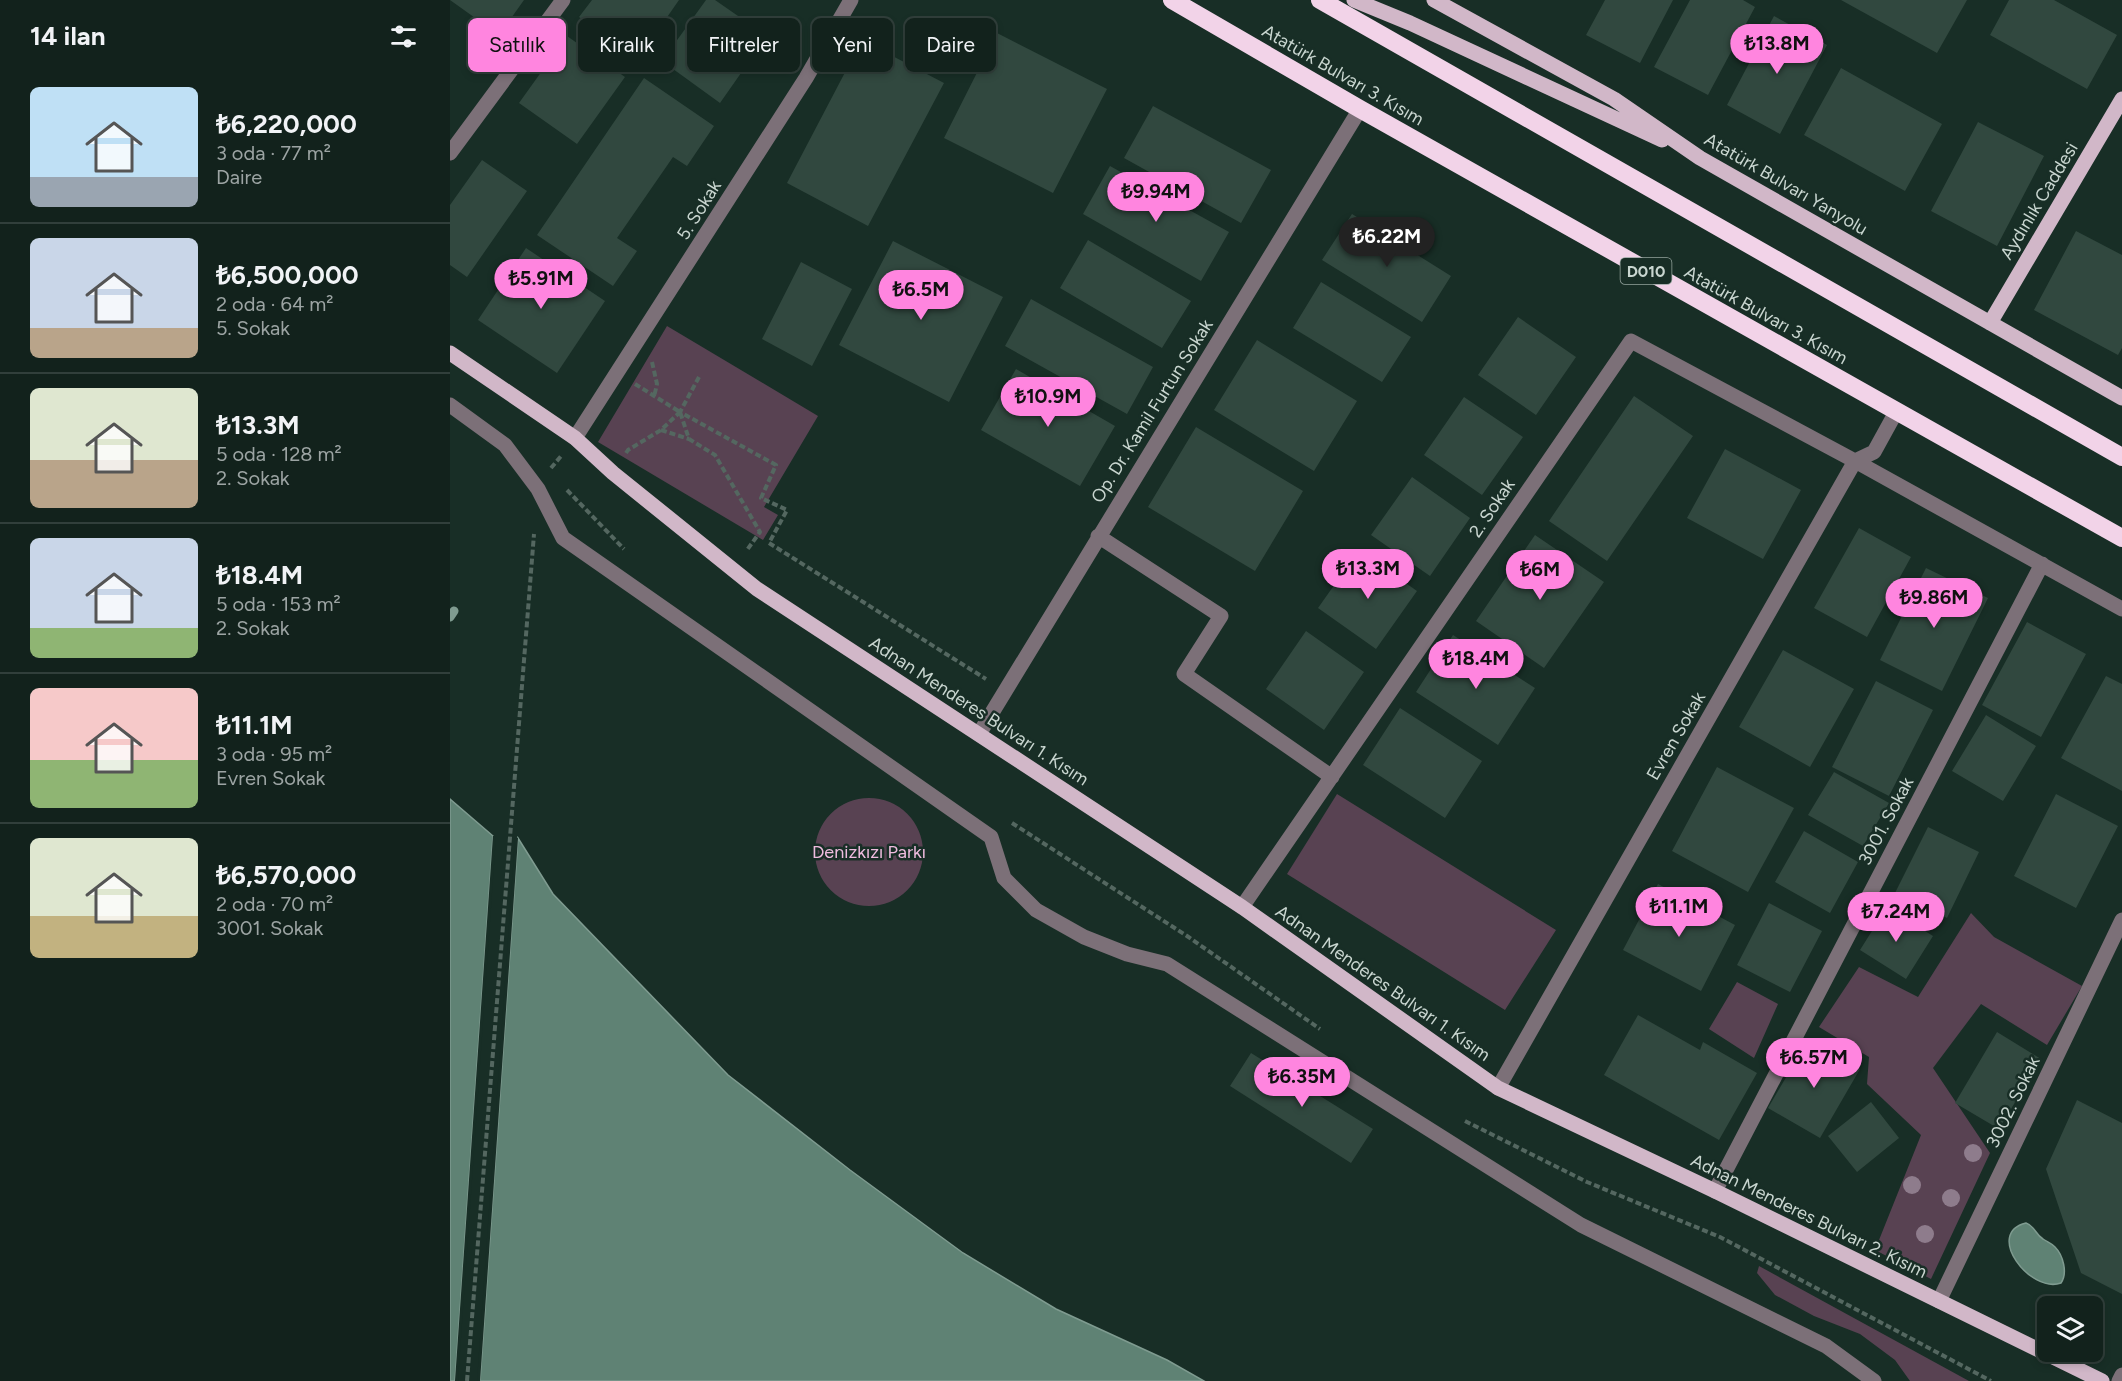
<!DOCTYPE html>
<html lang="tr">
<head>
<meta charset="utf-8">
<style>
	:root { --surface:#12221c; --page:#1f2f29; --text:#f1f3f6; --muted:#9ca4a3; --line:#313f3b; --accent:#ff85df }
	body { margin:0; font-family:Figtree,sans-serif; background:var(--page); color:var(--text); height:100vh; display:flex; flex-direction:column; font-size:22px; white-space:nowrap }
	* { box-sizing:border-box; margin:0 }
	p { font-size:20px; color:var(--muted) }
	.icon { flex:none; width:33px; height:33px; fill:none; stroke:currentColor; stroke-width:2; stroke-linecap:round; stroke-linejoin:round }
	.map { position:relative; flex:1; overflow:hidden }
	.drawer { display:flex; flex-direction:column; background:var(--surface); width:450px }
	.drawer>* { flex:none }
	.guide { position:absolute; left:18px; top:18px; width:570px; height:54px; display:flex; gap:12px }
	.buttons { position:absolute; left:1587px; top:1296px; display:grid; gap:12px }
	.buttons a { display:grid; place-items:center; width:66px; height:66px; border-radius:9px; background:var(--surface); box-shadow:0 3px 9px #0003,0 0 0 2px var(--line); font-size:30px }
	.price { position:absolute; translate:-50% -51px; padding:0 14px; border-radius:21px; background:var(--accent); color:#111; font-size:20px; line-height:39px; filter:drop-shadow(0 2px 3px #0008) }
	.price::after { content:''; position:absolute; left:50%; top:36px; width:18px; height:14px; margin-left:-9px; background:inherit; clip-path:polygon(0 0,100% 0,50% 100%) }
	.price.selected { background:#222; color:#fff }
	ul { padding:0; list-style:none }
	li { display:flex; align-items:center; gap:18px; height:150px; padding:0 30px }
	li+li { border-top:2px solid var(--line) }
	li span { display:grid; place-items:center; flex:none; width:168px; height:120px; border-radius:9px; color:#555 }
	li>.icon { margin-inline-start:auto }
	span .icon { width:72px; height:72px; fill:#fffc; stroke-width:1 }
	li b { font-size:26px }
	h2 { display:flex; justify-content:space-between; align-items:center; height:72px; padding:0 30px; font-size:26px }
	.tag { padding:0 21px; border-radius:9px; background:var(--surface); box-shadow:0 3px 9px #0003,0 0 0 2px var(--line); font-size:21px; line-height:54px }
	.tag.selected { background:var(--accent); color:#111 }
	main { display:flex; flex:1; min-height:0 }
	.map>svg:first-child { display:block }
</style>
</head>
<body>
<main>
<section class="drawer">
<h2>14 ilan<svg class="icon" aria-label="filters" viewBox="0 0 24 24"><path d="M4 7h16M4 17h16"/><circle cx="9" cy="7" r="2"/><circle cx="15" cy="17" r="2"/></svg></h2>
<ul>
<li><span style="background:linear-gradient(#bfe0f5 75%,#9aa5b1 0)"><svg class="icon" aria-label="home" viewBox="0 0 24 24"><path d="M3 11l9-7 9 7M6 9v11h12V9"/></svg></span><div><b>₺6,220,000</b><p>3 oda · 77 m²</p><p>Daire</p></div></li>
<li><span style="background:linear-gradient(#c9d6e8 75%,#b9a48a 0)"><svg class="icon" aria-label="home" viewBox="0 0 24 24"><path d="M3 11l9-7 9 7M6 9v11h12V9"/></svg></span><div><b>₺6,500,000</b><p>2 oda · 64 m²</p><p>5. Sokak</p></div></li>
<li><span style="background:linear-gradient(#dfe7d0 60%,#b9a48a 0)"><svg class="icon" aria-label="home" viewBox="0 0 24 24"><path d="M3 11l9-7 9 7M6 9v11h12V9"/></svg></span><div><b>₺13.3M</b><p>5 oda · 128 m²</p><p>2. Sokak</p></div></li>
<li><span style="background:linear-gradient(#c9d6e8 75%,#8fb573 0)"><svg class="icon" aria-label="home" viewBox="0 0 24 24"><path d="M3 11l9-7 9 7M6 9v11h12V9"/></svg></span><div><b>₺18.4M</b><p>5 oda · 153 m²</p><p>2. Sokak</p></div></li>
<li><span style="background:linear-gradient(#f6c9c9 60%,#8fb573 0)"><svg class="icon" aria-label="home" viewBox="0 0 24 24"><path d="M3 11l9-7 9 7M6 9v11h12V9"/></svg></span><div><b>₺11.1M</b><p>3 oda · 95 m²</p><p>Evren Sokak</p></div></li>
<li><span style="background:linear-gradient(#dfe7d0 65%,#c2b280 0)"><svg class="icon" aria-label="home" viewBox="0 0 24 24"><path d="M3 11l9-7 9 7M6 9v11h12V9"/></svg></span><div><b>₺6,570,000</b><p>2 oda · 70 m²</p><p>3001. Sokak</p></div></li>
</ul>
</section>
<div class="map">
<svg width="1672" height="1381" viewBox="0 0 1672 1381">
	<rect width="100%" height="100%" fill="#182e26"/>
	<path fill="#584252" d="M 217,326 L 368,416 L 314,507 L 328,515 L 313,540 L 148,442 Z
		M 887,794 L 1106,930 L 1055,1010 L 837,874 Z
		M365 852a54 54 0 1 1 108 0a54 54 0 1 1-108 0Z
		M 1521,913 L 1544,937 L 1632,986 L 1597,1045 L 1531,1004 L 1483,1068 L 1540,1153 L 1481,1279 L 1425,1250 L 1471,1135 L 1417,1084 L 1419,1057 L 1369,1027 L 1409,967 L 1468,997 Z
		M 1287,982 L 1328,1004 L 1304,1058 L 1259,1029 Z
		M 1309,1266 L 1519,1381 L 1460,1381 L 1445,1360 L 1410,1334 L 1364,1316 L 1325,1295 L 1307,1273 Z"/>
	<path fill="#5f8274" stroke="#7f9b90" stroke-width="1.5" d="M 0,799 L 43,836 L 5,1381 L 0,1381 Z
		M 68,838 L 103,894 L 278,1075 L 400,1170 L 513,1253 L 606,1309 L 717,1360 L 754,1381 L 30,1381 Z
		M 1576,1223 C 1585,1226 1585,1234 1593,1239 C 1597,1242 1601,1243 1605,1247 C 1613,1255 1618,1273 1611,1283 C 1580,1294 1534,1233 1576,1223 Z"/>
	<path fill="#182e26" d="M 43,836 L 46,836 L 8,1381 L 5,1381 Z
		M 65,838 L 68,838 L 30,1381 L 27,1381 Z"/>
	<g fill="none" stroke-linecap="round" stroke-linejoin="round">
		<path stroke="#7f9b90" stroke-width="9" d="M 0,617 L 4,611"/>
	</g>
	<path fill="#31483f" d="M 0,0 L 74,0 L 49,35 Z
		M 142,0 L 229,0 L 188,59 L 129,17 Z
		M 256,0 L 265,0 L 317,36 L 270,103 L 212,61 Z
		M 1155,0 L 1223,0 L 1190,63 L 1136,35 Z
		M 1240,0 L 1293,0 L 1305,7 L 1258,95 L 1204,67 Z
		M 1391,0 L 1517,0 L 1487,53 Z
		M 1559,0 L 1604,0 L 1667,35 L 1637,89 L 1540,35 Z
		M 1324,16 L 1377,45 L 1330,134 L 1277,105 Z
		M 547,33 L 657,89 L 603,193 L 494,138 Z
		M 117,36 L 175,77 L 127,144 L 69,103 Z
		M 412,40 L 494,83 L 418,226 L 337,183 Z
		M 1391,68 L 1492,124 L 1455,191 L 1354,135 Z
		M 194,78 L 264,126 L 237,166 L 223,157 L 167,238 L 187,251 L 163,286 L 87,235 Z
		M 703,106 L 821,170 L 791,223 L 674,158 Z
		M 1528,122 L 1594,156 L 1547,246 L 1481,211 Z
		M 32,160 L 77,191 L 17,277 L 0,265 L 0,205 Z
		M 660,166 L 779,232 L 751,281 L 633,214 Z
		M 902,214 L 1001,276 L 972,322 L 872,260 Z
		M 1626,231 L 1672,255 L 1672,348 L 1668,355 L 1584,310 Z
		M 638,240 L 741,301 L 712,348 L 610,288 Z
		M 443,241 L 553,297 L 499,402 L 389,345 Z
		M 76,248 L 155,301 L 107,373 L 28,320 Z
		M 351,262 L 402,289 L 362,366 L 312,339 Z
		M 871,282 L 961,337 L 932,382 L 843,328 Z
		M 581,299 L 703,367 L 677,414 L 555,346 Z
		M 1068,317 L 1126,357 L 1086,415 L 1028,375 Z
		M 807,340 L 907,401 L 864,471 L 764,410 Z
		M 566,369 L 665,426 L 630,486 L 531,430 Z
		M 1184,396 L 1243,436 L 1157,561 L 1099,521 Z
		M 1014,397 L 1073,437 L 1032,495 L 974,455 Z
		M 746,427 L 853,491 L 805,571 L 698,507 Z
		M 1275,449 L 1351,490 L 1313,559 L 1237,518 Z
		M 962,477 L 1020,518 L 980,576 L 921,535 Z
		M 1409,528 L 1461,557 L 1417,637 L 1364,608 Z
		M 1085,535 L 1154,582 L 1094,668 L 1026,621 Z
		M 909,550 L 967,591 L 926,649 L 868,608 Z
		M 1476,568 L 1538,598 L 1492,691 L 1430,660 Z
		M 1577,622 L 1636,654 L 1591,737 L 1532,705 Z
		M 856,631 L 914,672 L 874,730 L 816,689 Z
		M 1003,635 L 1085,688 L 1048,745 L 966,692 Z
		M 1333,650 L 1404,689 L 1360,767 L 1289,727 Z
		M 1656,676 L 1672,684 L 1672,791 L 1611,758 Z
		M 1426,681 L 1483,710 L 1439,796 L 1382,767 Z
		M 950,708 L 1032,761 L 995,818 L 913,765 Z
		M 1536,715 L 1586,746 L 1553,801 L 1502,771 Z
		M 1267,767 L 1344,808 L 1298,892 L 1222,851 Z
		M 1384,772 L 1439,803 L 1413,846 L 1358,815 Z
		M 1606,794 L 1668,826 L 1626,908 L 1564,876 Z
		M 1478,827 L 1529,852 L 1497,918 L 1445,893 Z
		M 1354,831 L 1408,862 L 1380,913 L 1325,882 Z
		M 1208,884 L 1285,925 L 1251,991 L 1173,950 Z
		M 1319,903 L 1372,931 L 1340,992 L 1287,965 Z
		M 1437,907 L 1483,936 L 1456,979 L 1410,950 Z
		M 1188,1015 L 1250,1050 L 1253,1042 L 1307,1073 L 1269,1140 L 1154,1075 Z
		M 1547,1032 L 1591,1059 L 1549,1129 L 1505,1103 Z
		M 1358,1040 L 1410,1069 L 1370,1138 L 1318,1108 Z
		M 801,1053 L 923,1129 L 901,1163 L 780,1086 Z
		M 1627,1100 L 1672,1123 L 1672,1294 L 1631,1273 L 1596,1169 Z
		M 1421,1102 L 1449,1138 L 1407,1172 L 1378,1136 Z"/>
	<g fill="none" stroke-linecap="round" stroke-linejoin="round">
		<path stroke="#546760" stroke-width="4" stroke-dasharray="6 3" stroke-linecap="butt" d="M 202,362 L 207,384 L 204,397
			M 249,377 L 230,412 L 326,465 L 311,498 L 337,510 L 319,543 L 536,679
			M 185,384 L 230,412 L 239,439 L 265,455 L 310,532 L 297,550
			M 211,430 L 239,439
			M 176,453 L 178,450 L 211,430 L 230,412
			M 101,468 L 112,455
			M 117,490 L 174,549
			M 562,823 L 737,936 L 870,1029
			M 1015,1121 L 1137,1182 L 1270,1237 L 1541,1381
			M 17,1381 L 84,534"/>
		<path stroke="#7c7078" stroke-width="15" d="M 0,153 L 113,0
			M 0,405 L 55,445 L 88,489 L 113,538 L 541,837 L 554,878 L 586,910 L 634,937 L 677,954 L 717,964 L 1131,1225 L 1376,1346 L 1424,1381
			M 125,438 L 356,78 L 401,0
			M 648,536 L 771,616 L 734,674 L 882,777
			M 529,734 L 910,109
			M 792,907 L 1181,341 L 1405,461 L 1672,609
			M 1048,1088 L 1405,461 L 1424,452 L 1446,412
			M 1265,1191 L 1592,564
			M 1489,1301 L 1672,920
			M 1669,1381 L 1672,1375"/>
		<path stroke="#d1b7c8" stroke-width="15" d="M 904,0 L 960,23 L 1212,140
			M 984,0 L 1164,99 L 1250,158 L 1672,398
			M 1540,323 L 1672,99
			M 0,353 L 125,438 L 163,473 L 307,589 L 792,907 L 1048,1088 L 1265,1191 L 1652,1381"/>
		<path stroke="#f2d3e8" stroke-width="18" d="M 722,0 L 910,109 L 1672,538
			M 870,0 L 1672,457"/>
	</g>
	<g fill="#8e7c8c">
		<circle cx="1523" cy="1153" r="9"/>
		<circle cx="1462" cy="1185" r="9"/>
		<circle cx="1501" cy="1198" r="9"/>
		<circle cx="1475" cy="1234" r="9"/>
	</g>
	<g text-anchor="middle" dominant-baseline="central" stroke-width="5" stroke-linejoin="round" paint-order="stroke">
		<rect fill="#182e26" stroke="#94a49d" stroke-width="1.5" x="1170.5" y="258" width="51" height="26" rx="4.5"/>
		<g font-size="16" font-weight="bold" fill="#c9d6d0">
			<text x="1196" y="271">D010</text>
		</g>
		<g font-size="18" fill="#c9d6d0" stroke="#182e26">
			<text transform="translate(893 75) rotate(30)">Atatürk Bulvarı 3. Kısım</text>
			<text transform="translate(1336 184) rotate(30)">Atatürk Bulvarı Yanyolu</text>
			<text transform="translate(1589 201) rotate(-59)">Aydınlık Caddesi</text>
			<text transform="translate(249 210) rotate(-58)">5. Sokak</text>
			<text transform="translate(1316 315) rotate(29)">Atatürk Bulvarı 3. Kısım</text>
			<text transform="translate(702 411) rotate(-58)">Op. Dr. Kamil Furtun Sokak</text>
			<text transform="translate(1042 508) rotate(-56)">2. Sokak</text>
			<text transform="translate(529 711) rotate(33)">Adnan Menderes Bulvarı 1. Kısım</text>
			<text transform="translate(1226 736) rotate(-60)">Evren Sokak</text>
			<text transform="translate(1436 821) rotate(-62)">3001. Sokak</text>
			<text transform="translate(933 983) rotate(35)">Adnan Menderes Bulvarı 1. Kısım</text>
			<text transform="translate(1563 1102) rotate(-64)">3002. Sokak</text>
			<text transform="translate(1359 1216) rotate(26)">Adnan Menderes Bulvarı 2. Kısım</text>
		</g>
		<g font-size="18" fill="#efbcdf" stroke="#182e26">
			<text x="419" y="852">Denizkızı Parkı</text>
		</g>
	</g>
</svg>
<div class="buttons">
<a><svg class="icon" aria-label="layers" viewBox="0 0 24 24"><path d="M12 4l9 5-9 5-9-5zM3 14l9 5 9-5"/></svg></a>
</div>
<b class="price" style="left:1327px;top:75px">₺13.8M</b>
<b class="price" style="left:706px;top:223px">₺9.94M</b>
<b class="price selected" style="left:937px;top:268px">₺6.22M</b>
<b class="price" style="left:91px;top:310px">₺5.91M</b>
<b class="price" style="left:471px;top:321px">₺6.5M</b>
<b class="price" style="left:598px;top:428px">₺10.9M</b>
<b class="price" style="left:918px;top:600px">₺13.3M</b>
<b class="price" style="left:1090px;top:601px">₺6M</b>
<b class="price" style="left:1484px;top:629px">₺9.86M</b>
<b class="price" style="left:1026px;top:690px">₺18.4M</b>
<b class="price" style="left:1229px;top:938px">₺11.1M</b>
<b class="price" style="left:1446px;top:943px">₺7.24M</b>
<b class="price" style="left:1364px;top:1089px">₺6.57M</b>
<b class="price" style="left:852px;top:1108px">₺6.35M</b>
<div class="guide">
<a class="tag selected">Satılık</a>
<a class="tag">Kiralık</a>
<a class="tag">Filtreler</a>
<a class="tag">Yeni</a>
<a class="tag">Daire</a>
</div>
</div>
</main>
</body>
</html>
